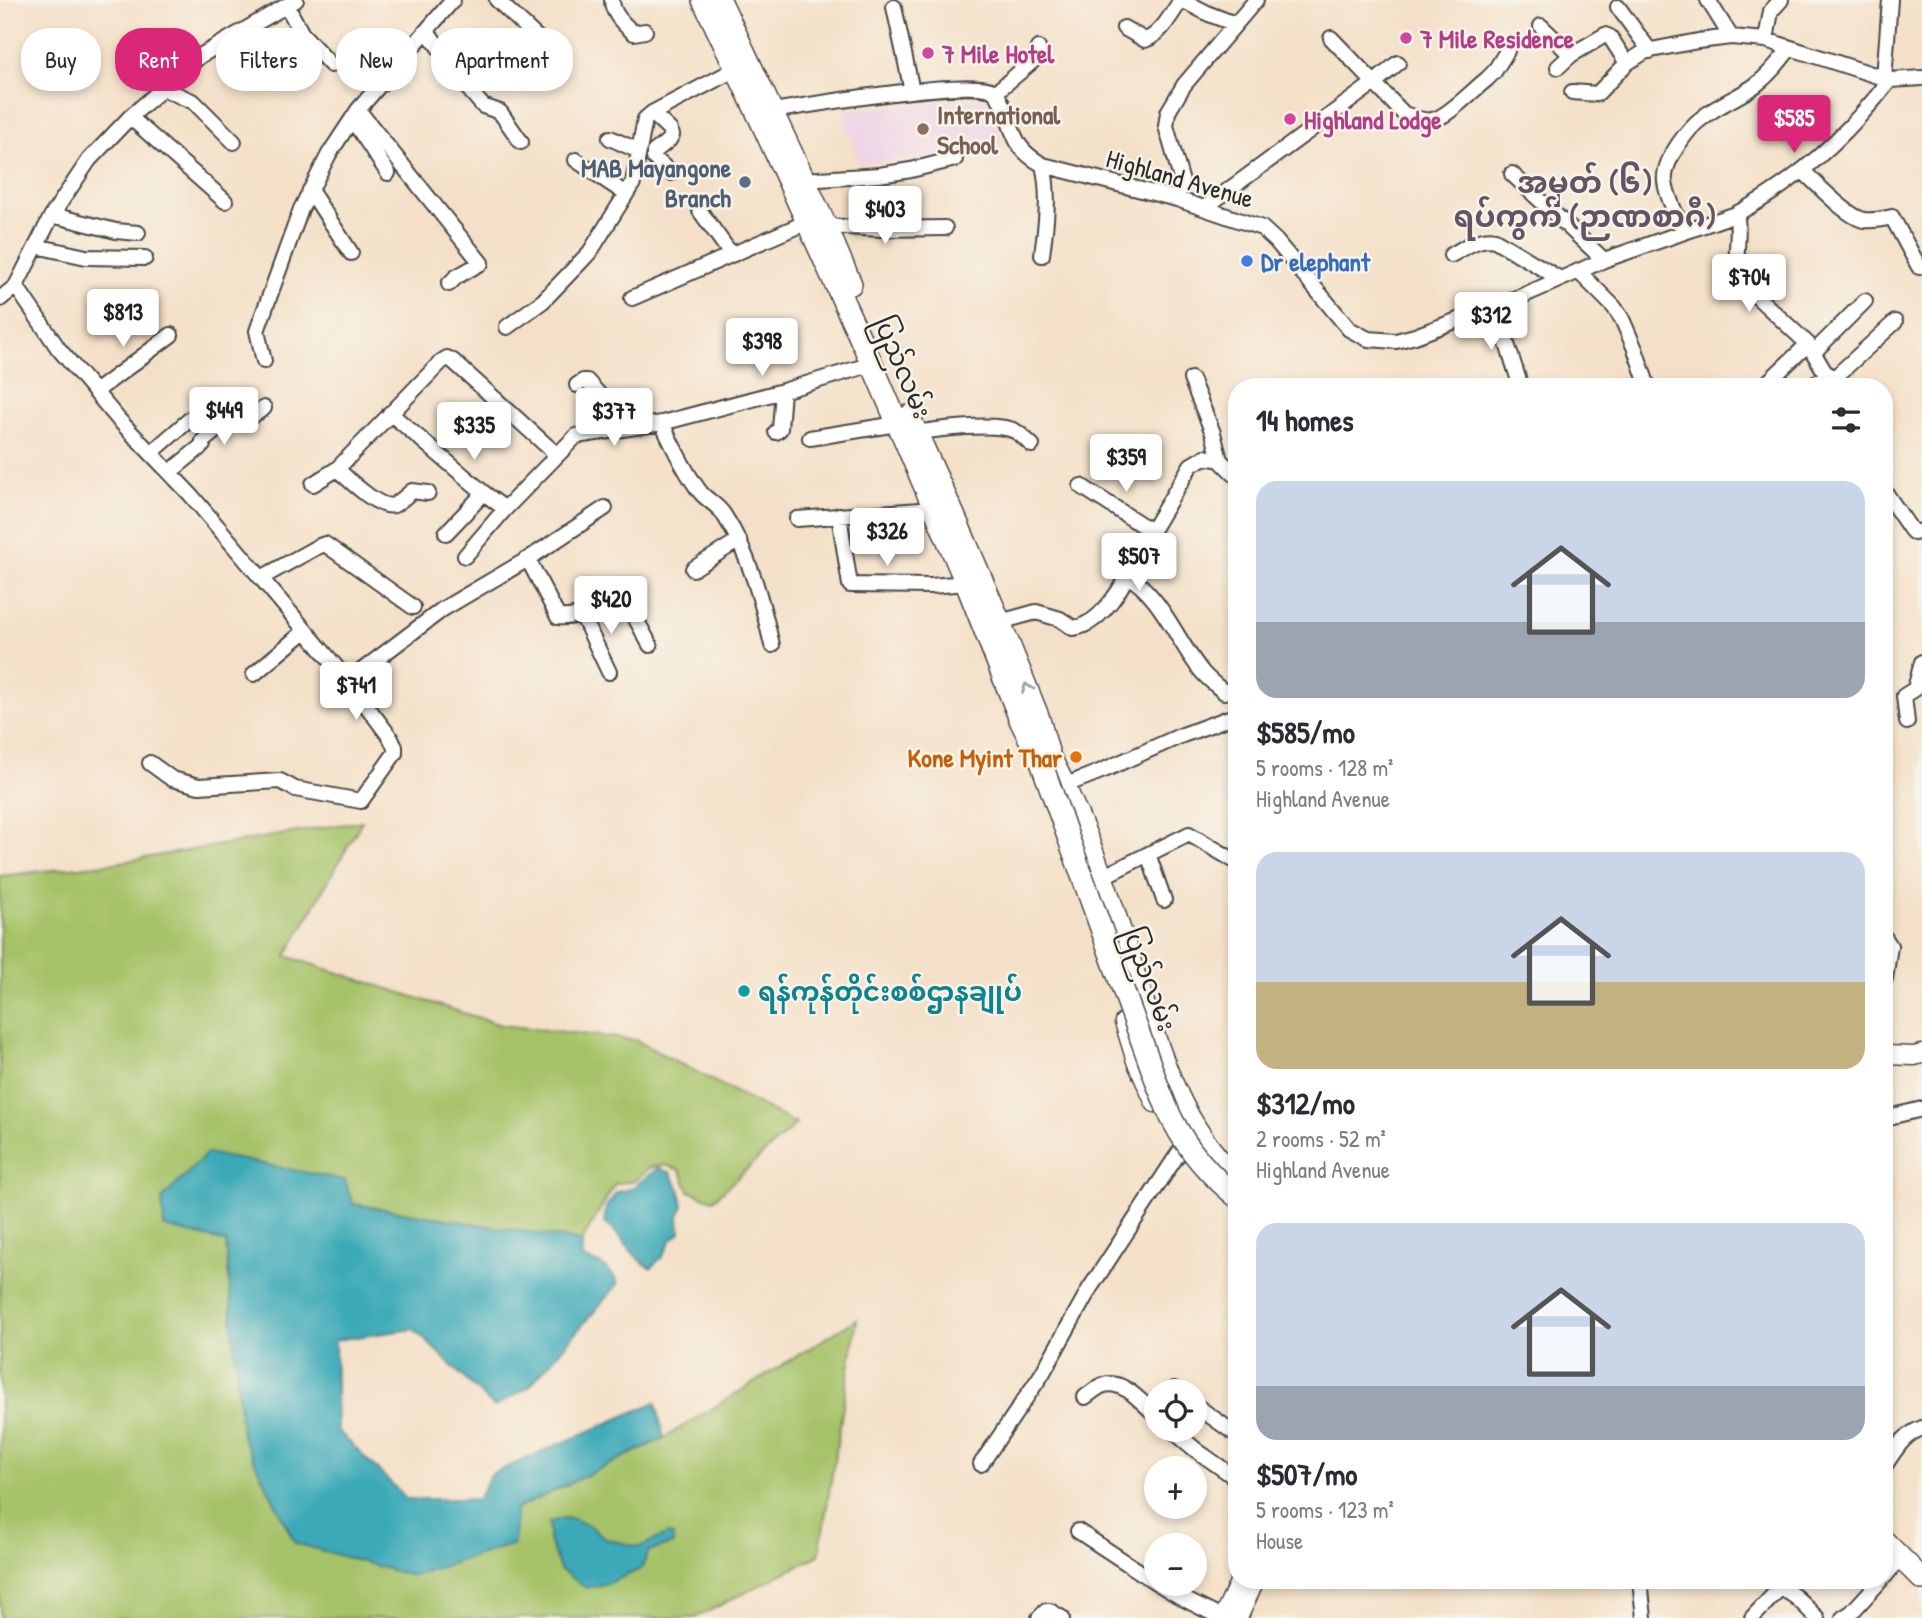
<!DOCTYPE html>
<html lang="en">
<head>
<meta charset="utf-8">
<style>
	:root { --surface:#fff; --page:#f2f2f3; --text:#2b2b33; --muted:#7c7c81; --accent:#db2777 }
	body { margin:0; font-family:"Patrick Hand","Noto Sans Myanmar",sans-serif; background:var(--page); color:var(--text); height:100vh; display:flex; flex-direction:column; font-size:26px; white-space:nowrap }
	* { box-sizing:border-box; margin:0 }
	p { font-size:23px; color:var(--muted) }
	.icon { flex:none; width:38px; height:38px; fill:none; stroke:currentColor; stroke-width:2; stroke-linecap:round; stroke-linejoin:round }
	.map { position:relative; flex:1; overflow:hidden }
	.details { position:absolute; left:1228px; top:378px; width:665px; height:1211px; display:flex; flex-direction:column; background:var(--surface); border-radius:28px; box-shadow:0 4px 10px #0003 }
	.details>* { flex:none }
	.top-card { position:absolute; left:21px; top:28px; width:665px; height:63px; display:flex; gap:14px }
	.tools { position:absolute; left:1144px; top:1379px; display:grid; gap:14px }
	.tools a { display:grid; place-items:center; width:63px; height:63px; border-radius:50%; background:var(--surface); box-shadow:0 4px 10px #0003; font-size:35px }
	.price { position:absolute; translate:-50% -60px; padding:0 16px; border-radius:7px; background:#fff; color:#222; font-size:23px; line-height:46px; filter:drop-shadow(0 2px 4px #0008) }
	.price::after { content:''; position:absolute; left:50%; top:42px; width:21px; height:16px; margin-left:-10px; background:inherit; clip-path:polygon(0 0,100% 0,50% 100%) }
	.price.current { background:var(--accent); color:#fff }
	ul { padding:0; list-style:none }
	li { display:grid; align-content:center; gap:14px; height:371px; padding:0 28px }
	li span { display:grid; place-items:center; height:217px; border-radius:21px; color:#555 }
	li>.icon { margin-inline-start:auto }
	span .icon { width:126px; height:126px; fill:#fffc; stroke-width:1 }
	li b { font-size:30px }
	h2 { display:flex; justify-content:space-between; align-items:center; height:84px; padding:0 28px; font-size:30px }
	.pill { padding:0 24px; border-radius:28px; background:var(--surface); box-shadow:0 4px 10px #0003; font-size:24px; line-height:63px }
	.pill.current { background:var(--accent); color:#fff }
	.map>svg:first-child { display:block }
</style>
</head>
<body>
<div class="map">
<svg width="1922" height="1618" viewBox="0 0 1922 1618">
	<rect width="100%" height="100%" fill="#f7f3e8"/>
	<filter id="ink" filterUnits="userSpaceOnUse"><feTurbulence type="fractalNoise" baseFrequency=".0143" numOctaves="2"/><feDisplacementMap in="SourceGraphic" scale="14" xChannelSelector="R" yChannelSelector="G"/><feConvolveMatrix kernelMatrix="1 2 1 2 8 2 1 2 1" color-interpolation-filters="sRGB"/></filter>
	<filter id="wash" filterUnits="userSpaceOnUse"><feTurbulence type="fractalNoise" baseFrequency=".00686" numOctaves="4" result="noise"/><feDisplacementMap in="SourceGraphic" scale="28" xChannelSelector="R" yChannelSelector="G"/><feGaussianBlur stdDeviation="1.57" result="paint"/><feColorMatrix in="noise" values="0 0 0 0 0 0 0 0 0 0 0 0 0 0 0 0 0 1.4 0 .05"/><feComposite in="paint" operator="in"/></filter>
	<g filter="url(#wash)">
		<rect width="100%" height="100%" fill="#f4e0c8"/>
		<path fill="#efd0e6" d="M 993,99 L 1002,149 L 859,164 L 842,109 Z"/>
		<path fill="#a6c268" stroke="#68764a" stroke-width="2" d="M 362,821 L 286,956 L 501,1025 L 635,1040 L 796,1124 L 713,1200 L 689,1191 L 680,1170 L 665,1165 L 651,1167 L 634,1181 L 615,1184 L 582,1241 L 353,1204 L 226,1242 L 242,1436 L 295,1543 L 516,1509 L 664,1438 L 857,1319 L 819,1555 L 695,1618 L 0,1618 L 0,876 L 115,863 Z"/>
		<path fill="#3aa9b8" stroke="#326a72" stroke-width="2" d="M 207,1153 L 345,1180 L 353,1204 L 582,1241 L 582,1258 C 599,1263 611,1267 618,1284 L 529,1387 L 494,1407 L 414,1329 L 335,1340 L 337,1430 L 407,1499 L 478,1499 L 491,1474 L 656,1402 L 664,1438 L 516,1509 L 514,1544 L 412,1576 L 295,1543 L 242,1436 L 226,1242 L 164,1227 L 162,1199 Z
			M 658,1168 L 671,1173 L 680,1191 L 683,1205 L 679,1216 L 680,1233 L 671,1240 L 663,1256 L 651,1268 C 629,1256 623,1234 604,1223 L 606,1207 L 617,1192 L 631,1189 Z
			M 562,1518 L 574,1519 L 590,1526 L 607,1539 L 639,1547 L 668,1534 L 673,1535 L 673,1544 L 649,1551 L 641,1569 L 609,1583 L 586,1588 L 560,1569 L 549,1540 L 549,1523 Z"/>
	</g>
	<g filter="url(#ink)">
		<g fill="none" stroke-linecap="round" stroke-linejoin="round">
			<g stroke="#494643" stroke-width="18">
				<path id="minor" d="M 497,0 L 543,43
					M 612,0 C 612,13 624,25 634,33 L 645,31
					M 1182,0 L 1209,14 L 1235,24
					M 1708,0 L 1731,37
					M 287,6 L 302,34 L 331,65
					M 894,7 L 912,91
					M 1618,7 L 1650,51
					M 1541,26 L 1571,55
					M 1124,28 L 1145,40 C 1161,35 1172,13 1181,0
					M 427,31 L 471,92 L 483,106 L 500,112 L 521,142
					M 1331,38 L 1404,114 C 1413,117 1423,122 1432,120 C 1447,118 1474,89 1487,79 L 1494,72 L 1507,51
					M 1766,40 L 1771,11 L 1781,0
					M 1558,67 L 1571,55 L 1605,35 L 1610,37 L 1627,63
					M 1884,79 L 1890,0
					M 162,88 L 194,102 L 234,142
					M 1572,92 L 1597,94 L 1627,63 L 1646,51 L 1698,41 L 1731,37 L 1766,40 L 1890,80 L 1922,78
					M 995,93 L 1034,60 L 1038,54 L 1038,48
					M 358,110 L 481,263 L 456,277 L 449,284
					M 652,113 L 670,130 L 672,135 L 669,140 L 654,152 L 654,158 L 671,173
					M 765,114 L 772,111 C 804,106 977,76 995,92 C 1000,97 1002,105 1005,111 C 1016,139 1016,150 1043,165 L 1177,199 L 1262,228 L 1276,241 L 1349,329 L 1368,339 L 1396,341 L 1415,336 L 1522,296 L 1604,260 L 1736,214 C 1797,182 1848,134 1890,80
					M 130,117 L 225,201
					M 352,119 L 388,173
					M 610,138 L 639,151
					M 576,160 L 626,194
					M 1803,171 C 1816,183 1847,217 1864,220 C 1872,221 1884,219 1892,217 L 1919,267
					M 1512,174 L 1604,260
					M 804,180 L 879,175 L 911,170 L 955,159
					M 310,190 L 351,253
					M 1177,199 L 1182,182 L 1166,126 L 1168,112 L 1184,85 L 1256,0
					M 1204,208 L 1374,83 L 1398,63
					M 700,211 L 731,254
					M 1736,214 C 1742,236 1731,261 1741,282 L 1808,344 L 1834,387
					M 52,215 L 116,231 L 138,233
					M 826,226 L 881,229 L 945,228
					M 1684,232 C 1678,219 1663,189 1665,176 C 1666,158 1688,128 1702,118 C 1719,104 1740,97 1757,84 C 1770,74 1780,61 1790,48
					M 36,246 L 86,257 L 145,258
					M 1042,255 C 1046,226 1050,194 1043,165
					M 1451,255 C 1465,248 1479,236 1495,240 L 1560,279
					M 1578,271 L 1614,307 L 1622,319 L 1635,349 L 1648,387
					M 16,286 L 58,348 L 119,420 L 190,494 L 348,681 L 390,737 L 395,747 L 395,753 L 361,801 L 295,789 L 280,781 L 199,786 L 172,779 L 150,763
					M 632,298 L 807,222
					M 0,299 L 16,286 L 52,215 L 89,160 L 130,117 L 200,56 L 296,0
					M 1495,307 L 1521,387
					M 507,327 L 543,301 L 590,252 L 633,183 L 645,119 L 652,113 L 736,69
					M 1814,352 L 1865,301
					M 264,361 L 257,331 L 301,209 L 329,154 L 358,110 L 453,0
					M 1191,379 L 1213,433 L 1220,460
					M 1831,381 L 1895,322
					M 1767,383 L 1808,344
					M 577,385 L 583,381 L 587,381 L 629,428
					M 1812,387 L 1828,374
					M 95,392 L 171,335
					M 390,413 L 484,493 L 505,509 L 576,436 L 662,423 L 783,391 L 872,364
					M 662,423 C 672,445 686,474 701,493 C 708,501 718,505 724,515 C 749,553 762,601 772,645
					M 776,432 L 780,429 L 783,391
					M 916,433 C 938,429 996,422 1015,431 C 1021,434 1027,441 1032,445
					M 810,438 L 897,424
					M 151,453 L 211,401
					M 337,469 C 347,478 379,510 394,505 C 400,502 407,495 412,491 L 428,493
					M 170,472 L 203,445 L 203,441 L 237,413 L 252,416 L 264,408
					M 313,484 L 337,469 L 441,362 L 447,358 L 453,361 L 557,455
					M 1081,486 L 1151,531
					M 1885,492 L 1911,530 L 1914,533 L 1922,531
					M 839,515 L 850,585 L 931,586 L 966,583
					M 797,519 L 934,509
					M 446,533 L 484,493
					M 465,556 L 505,509
					M 528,559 L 558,617 C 581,619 599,606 619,596 L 624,597 L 650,645
					M 693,569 L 739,540
					M 1127,576 C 1160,593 1179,645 1203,673 C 1209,680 1217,686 1224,692 L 1232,690
					M 261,578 L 317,547 L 325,544 L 413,607
					M 582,615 L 609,672
					M 1000,622 L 1036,612 L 1060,619 L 1073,628 C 1077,627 1081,627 1084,625 C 1102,618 1124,587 1129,569 L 1191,465 L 1205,457 L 1220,460 L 1237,477
					M 254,674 L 305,631
					M 348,681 L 443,609 L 528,559 L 605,508
					M 1907,722 L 1904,696 L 1915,689 L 1922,662
					M 1066,785 L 1104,770 L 1180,736 L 1237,715
					M 1148,854 L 1164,900
					M 1104,876 L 1189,834 L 1237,862
					M 1885,938 L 1890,946 L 1885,979
					M 1885,1118 L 1922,1109
					M 1174,1389 L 1177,1391
					M 1085,1397 C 1091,1393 1097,1387 1104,1385 C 1124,1379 1144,1405 1157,1416
					M 1195,1405 L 1237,1435
					M 1172,1430 L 1196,1450 L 1237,1479
					M 981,1464 L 1042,1374 L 1090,1288 L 1180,1151
					M 1885,1465 C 1897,1448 1902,1436 1922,1428
					M 1078,1531 L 1157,1583
					M 1885,1576 L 1894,1565
					M 1640,1580 L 1644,1618
					M 1159,1584 L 1184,1599 L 1222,1618
					M 1039,1618 L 1046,1611 L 1050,1611 L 1062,1618
					M 1752,1618 L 1779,1589 C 1794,1591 1806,1608 1817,1618
					M 1843,1618 L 1851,1613 L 1881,1580"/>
			</g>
			<g stroke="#494643" stroke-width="21">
				<path id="major" d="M 1049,753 C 1061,772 1069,793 1079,815 C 1104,872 1122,931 1141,990 C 1162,1057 1184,1128 1237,1176
					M 1124,1022 L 1136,1061 L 1155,1103
					M 1885,1055 L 1914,1056 L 1922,1054
					M 1223,1618 L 1240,1580
					M 1238,1618 L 1255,1580"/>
			</g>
			<g stroke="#494643" stroke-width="24">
				<path id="highway" d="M 703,0 L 759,117 L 872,364 L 966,583 L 1021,722 L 1041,762
					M 720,0 L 826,226 L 851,284
					M 909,416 L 954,515 L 1000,622 L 1038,716 L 1050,758
					M 1885,1542 L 1922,1579"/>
			</g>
			<use href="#minor" stroke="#fff" stroke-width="14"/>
			<use href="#major" stroke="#fff" stroke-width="18"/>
			<use href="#highway" stroke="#fff" stroke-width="21"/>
			<g stroke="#494643" stroke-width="24" stroke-linecap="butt">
				<path id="highway-bridge" d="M 1041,762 L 1158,1086 C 1163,1097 1167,1110 1173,1121 C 1188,1150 1212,1177 1237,1197"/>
			</g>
			<use href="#highway-bridge" stroke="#fff" stroke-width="21"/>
		</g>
		<defs><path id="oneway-chevron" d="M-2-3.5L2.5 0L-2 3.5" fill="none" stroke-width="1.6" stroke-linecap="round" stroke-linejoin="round" transform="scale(1.75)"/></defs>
		<use stroke="#a0a0a0" href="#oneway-chevron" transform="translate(1027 688) rotate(-111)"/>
	</g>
	<g fill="#d1479c" stroke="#f7f3e8" stroke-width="2.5">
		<circle cx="1406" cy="38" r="7"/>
		<circle cx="928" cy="53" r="7"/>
		<circle cx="1290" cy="119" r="7"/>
	</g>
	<circle fill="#8d6e63" stroke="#f7f3e8" stroke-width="2.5" cx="923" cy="129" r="7"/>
	<circle fill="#5c6f8a" stroke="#f7f3e8" stroke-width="2.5" cx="745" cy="182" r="7"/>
	<circle fill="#3f7fe0" stroke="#f7f3e8" stroke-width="2.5" cx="1247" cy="261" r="7"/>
	<circle fill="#e8710a" stroke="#f7f3e8" stroke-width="2.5" cx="1076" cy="757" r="7"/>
	<circle fill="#0f9aa8" stroke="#f7f3e8" stroke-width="2.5" cx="744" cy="991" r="7"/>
	<g text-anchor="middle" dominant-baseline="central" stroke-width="5" stroke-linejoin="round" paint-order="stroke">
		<g font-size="26" font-weight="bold" fill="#b23c85" stroke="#f7f3e8" text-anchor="start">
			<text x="1420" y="38">7 Mile Residence</text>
			<text x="942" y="53">7 Mile Hotel</text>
			<text x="1304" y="119">Highland Lodge</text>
		</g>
		<g font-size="26" font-weight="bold" fill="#785e54" stroke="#f7f3e8" text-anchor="start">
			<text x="937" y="114">International<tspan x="937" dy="30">School</tspan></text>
		</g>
		<g font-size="26" font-weight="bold" fill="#4e5e75" stroke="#f7f3e8" text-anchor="end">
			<text x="731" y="167">MAB Mayangone<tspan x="731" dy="30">Branch</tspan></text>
		</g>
		<g font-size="26" fill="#2b2b2b" stroke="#f7f3e8">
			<text transform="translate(1180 178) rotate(16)">Highland Avenue</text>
			<text transform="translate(903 367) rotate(67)">ပြည်လမ်း</text>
			<text transform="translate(1150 979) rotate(70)">ပြည်လမ်း</text>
		</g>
		<g font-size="26" font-weight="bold" fill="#366cbe" stroke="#f7f3e8" text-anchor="start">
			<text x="1261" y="261">Dr elephant</text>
		</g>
		<g font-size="26" font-weight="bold" fill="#c56008" stroke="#f7f3e8" text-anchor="end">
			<text x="1062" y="757">Kone Myint Thar</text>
		</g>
		<g font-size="26" font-weight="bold" fill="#0d838f" stroke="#f7f3e8" text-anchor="start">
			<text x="758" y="991">ရန်ကုန်တိုင်းစစ်ဌာနချုပ်</text>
		</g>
		<g font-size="30" font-weight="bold" fill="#635364" stroke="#f7f3e8">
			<text x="1585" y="182">အမှတ် (၆)<tspan x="1585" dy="34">ရပ်ကွက် (ဉာဏစာဂီ)</tspan></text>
		</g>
	</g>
</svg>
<div class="tools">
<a><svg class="icon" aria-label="locate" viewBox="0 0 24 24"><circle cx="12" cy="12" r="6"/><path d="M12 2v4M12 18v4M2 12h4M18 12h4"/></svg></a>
<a>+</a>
<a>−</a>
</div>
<b class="price current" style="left:1794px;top:155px">$585</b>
<b class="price" style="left:885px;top:246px">$403</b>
<b class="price" style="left:1749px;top:314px">$704</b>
<b class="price" style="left:123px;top:349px">$813</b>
<b class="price" style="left:1491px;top:352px">$312</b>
<b class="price" style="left:762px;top:378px">$398</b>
<b class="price" style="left:224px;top:447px">$449</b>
<b class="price" style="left:614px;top:448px">$377</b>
<b class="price" style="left:474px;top:462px">$335</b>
<b class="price" style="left:1126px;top:494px">$359</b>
<b class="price" style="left:887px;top:568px">$326</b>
<b class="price" style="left:1139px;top:593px">$507</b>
<b class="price" style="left:611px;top:636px">$420</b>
<b class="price" style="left:356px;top:722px">$741</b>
<div class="top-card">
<a class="pill">Buy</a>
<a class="pill current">Rent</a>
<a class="pill">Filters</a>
<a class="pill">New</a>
<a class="pill">Apartment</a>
</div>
<section class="details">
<h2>14 homes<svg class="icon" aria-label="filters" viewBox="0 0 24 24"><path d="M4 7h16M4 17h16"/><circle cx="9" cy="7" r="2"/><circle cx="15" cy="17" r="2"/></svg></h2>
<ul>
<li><span style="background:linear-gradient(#c9d6e8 65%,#9aa5b1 0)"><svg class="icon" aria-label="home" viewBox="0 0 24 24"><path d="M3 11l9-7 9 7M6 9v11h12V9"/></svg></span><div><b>$585/mo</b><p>5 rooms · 128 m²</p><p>Highland Avenue</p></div></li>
<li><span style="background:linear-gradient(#c9d6e8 60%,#c2b280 0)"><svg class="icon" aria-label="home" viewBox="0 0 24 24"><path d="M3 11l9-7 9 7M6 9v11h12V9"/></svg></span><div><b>$312/mo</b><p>2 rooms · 52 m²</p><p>Highland Avenue</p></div></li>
<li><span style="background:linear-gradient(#c9d6e8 75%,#9aa5b1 0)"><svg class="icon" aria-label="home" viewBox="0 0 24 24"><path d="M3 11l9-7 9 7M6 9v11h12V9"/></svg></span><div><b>$507/mo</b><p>5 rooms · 123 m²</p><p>House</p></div></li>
</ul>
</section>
</div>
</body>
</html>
